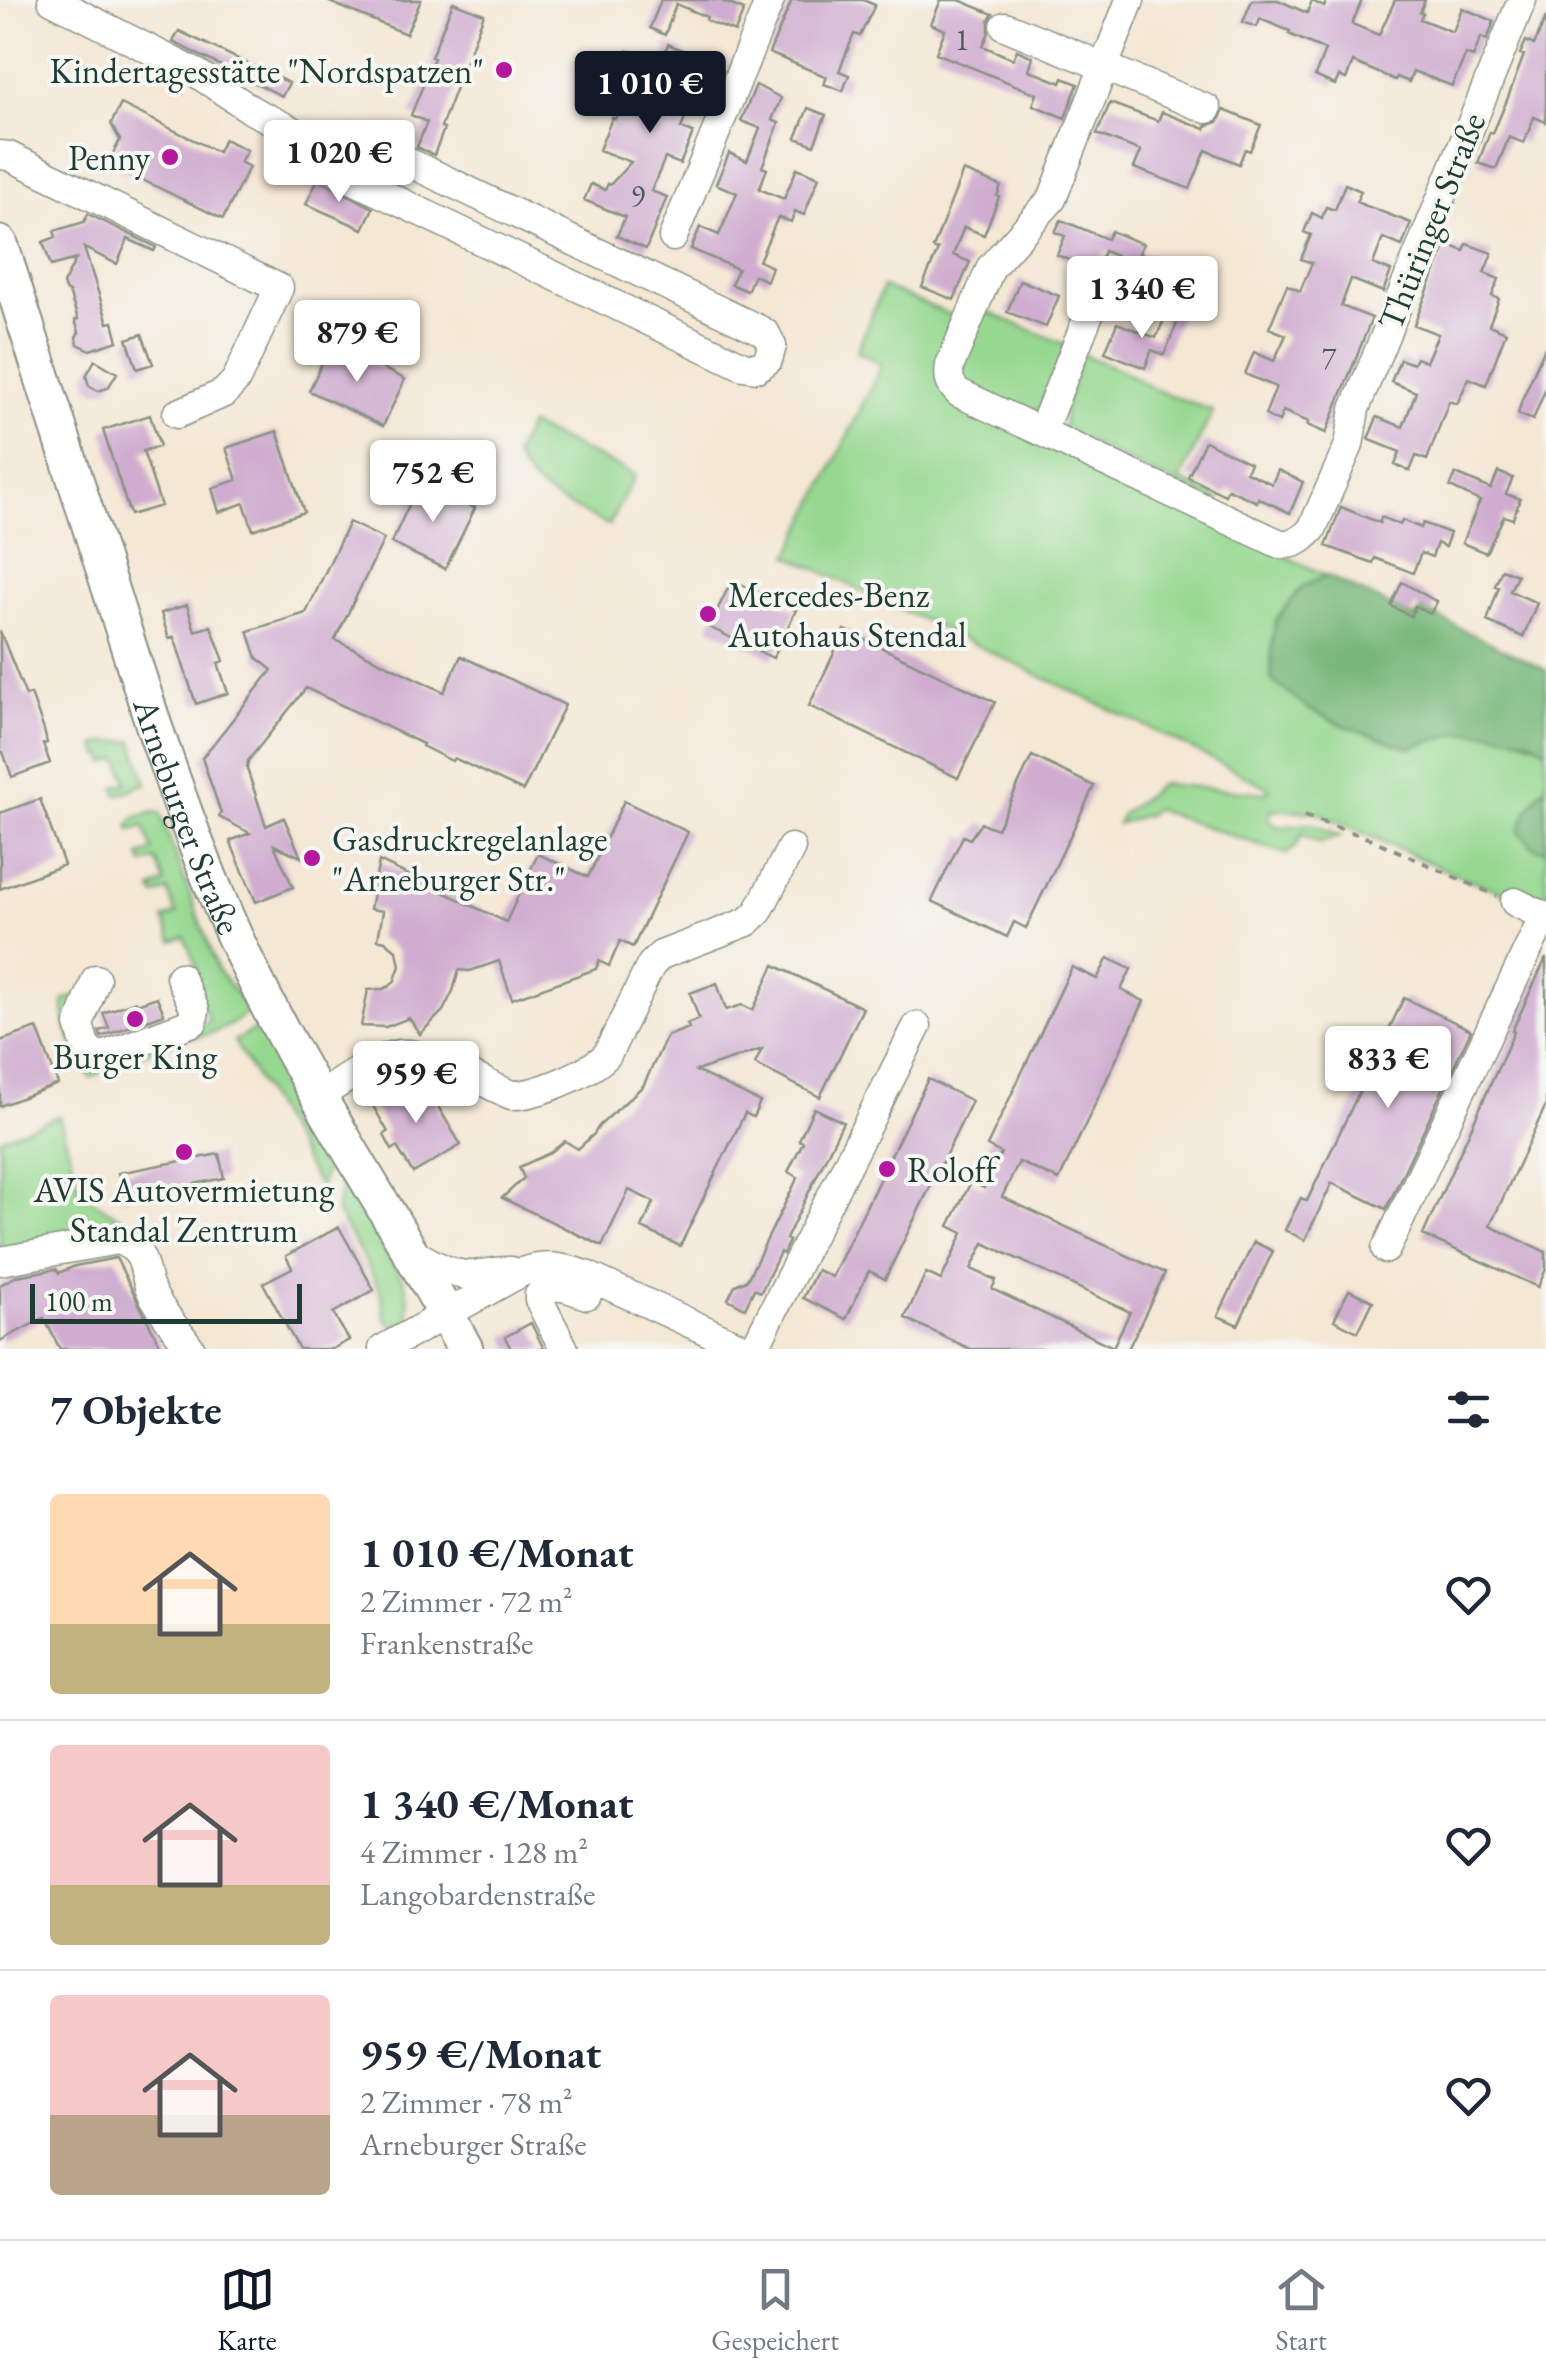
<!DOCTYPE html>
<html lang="de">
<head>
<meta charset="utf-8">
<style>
	:root { --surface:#fff; --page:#f2f2f3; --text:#1f2937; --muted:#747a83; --line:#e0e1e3; --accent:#111827 }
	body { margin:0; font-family:"EB Garamond",serif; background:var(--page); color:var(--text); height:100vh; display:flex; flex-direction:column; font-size:38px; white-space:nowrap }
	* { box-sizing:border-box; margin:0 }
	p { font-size:32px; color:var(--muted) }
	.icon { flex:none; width:55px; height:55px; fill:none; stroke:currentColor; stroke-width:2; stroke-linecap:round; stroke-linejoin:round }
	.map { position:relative; height:1349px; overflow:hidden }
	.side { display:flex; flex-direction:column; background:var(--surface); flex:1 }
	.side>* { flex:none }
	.scale { position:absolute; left:30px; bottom:25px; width:272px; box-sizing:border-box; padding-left:10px; border:5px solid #1f3d34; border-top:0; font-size:28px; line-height:35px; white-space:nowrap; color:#1f3d34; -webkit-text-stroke:8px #f6f6f2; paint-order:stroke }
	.price { position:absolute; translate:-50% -85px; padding:0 22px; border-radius:10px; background:#fff; color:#222; font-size:32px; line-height:65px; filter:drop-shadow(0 2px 5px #0008) }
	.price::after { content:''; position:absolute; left:50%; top:60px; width:30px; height:22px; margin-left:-15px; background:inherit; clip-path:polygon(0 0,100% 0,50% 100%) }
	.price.active { background:var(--accent); color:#fff }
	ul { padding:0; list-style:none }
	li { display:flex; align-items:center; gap:30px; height:250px; padding:0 50px }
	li+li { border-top:2px solid var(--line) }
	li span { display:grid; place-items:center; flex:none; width:280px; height:200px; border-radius:10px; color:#555 }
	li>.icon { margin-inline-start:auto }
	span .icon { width:120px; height:120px; fill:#fffc; stroke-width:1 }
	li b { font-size:42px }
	h2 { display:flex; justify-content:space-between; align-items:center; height:120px; padding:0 50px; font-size:42px }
	.dock { display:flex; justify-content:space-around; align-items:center; height:140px; border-top:2px solid var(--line); background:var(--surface); font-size:28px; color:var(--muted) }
	.dock a { display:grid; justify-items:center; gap:5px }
	.dock .active { color:var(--accent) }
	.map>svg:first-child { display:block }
</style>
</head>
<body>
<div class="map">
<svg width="1546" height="1349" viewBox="0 0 1546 1349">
	<rect width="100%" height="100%" fill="#f6f6f2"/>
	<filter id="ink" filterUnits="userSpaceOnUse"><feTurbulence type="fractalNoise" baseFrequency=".01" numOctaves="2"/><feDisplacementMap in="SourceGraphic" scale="20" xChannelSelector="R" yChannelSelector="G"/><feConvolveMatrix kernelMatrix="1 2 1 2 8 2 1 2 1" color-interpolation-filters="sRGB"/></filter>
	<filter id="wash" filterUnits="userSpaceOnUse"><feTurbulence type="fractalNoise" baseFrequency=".0048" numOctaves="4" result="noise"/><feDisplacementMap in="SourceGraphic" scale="40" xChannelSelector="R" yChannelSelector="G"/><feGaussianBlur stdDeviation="2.25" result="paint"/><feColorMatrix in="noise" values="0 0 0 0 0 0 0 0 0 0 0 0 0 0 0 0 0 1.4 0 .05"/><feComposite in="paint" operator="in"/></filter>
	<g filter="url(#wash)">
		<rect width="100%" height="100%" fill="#f4e7d4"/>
		<path fill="#96d890" stroke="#5a8a62" stroke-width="2.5" d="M 883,287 L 959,318 L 947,396 L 1327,576 L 1303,586 L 1276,620 L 1409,748 C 1425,743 1441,736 1457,733 C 1487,729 1520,735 1546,749 L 1546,784 L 1527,811 L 1533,847 L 1546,851 L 1546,910 L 1448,871 L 1317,812 L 1272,809 L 1269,819 L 1278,827 L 1312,824 L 1340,836 L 1320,843 L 1302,834 L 1296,846 L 1287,854 L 1153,809 L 1149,814 L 1117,824 L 1122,814 L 1161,784 L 1266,793 L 1269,788 L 1160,733 L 789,556 L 882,365 L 857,351 Z
			M 985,311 L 1062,343 L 1066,349 L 1039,409 L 1028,414 L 964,385 L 957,366 Z
			M 1081,354 L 1121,370 L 1154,389 L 1213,411 L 1180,480 L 1219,499 L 1217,504 L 1061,430 L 1064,425 L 1064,412 Z
			M 529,425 L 635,475 L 609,525 C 574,508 530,494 514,455 Z
			M 133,741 L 147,783 L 118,795 L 115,788 L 128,782 L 119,759 L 106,763 L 103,755 L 100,756 L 96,746 L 108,742 Z
			M 154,812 L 160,813 L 218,971 L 250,1010 C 236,1024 208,1038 188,1037 L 109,1067 L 91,1078 C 76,1056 62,1027 64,1000 L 76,996 L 81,1049 L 194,1027 L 209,1021 L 191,972 L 197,969 L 185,937 L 172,941 L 164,919 L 176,914 L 168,891 L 155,895 L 152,889 L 165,883 L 156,860 L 143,864 L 140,856 L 153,851 L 144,826 L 131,830 L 129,825 L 136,817 Z
			M 258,1030 L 263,1031 L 279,1063 L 288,1091 L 329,1157 L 320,1188 L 234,1041 L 250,1032 Z
			M 59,1116 L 81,1193 L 135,1227 L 0,1255 L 0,1138 Z
			M 346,1183 L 405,1283 L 409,1304 L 408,1311 L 410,1315 L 408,1321 L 394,1327 C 379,1317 386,1306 380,1291 C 368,1263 350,1237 336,1211 L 341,1188 Z"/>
		<path fill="#78b87a" stroke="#4c7a57" stroke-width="2.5" d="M 1327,576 L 1415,618 L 1423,610 L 1546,670 L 1546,749 L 1528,739 L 1490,732 L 1457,733 L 1409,748 L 1345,726 L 1310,710 L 1271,680 L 1272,640 L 1276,620 L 1303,586 Z
			M 1546,784 L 1546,851 L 1533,847 L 1519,831 L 1527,811 Z"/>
		<g id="blocks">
			<path fill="#d0add0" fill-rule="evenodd" d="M 325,0 L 421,0 L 406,34 Z
				M 661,0 L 719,0 L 744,10 L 735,32 L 709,22 L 706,20 L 707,17 L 676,4 L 665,35 L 650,28 Z
				M 792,0 L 863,0 L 875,5 L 860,36 L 854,34 L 839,71 L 849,75 L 843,91 L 824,84 L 827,77 L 769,53 Z
				M 941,0 L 959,0 L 993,14 L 989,20 L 989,32 L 983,46 L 1013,59 L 1017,50 L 1033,57 L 1029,70 L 1061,83 L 1063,78 L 1078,84 L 1065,118 L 1033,105 L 1037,94 L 936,53 L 945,30 L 931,24 Z
				M 1252,0 L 1278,0 L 1307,13 L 1312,1 L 1324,7 L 1327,0 L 1362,0 L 1352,24 L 1379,35 L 1395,0 L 1425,0 L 1420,12 L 1423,13 L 1420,19 L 1453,32 L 1462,8 L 1494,21 L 1487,40 L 1481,37 L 1473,57 L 1466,54 L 1452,86 L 1413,71 L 1409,82 L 1397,77 L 1395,80 L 1353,62 L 1346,79 L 1339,76 L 1335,85 L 1315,76 L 1325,50 L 1289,34 L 1290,31 L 1260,19 L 1257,27 L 1243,22 Z
				M 453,2 L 484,14 L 441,127 L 444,129 L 434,155 L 417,147 L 427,122 L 411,115 L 434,58 L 431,57 Z
				M 1546,17 L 1546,122 L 1534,117 L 1524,143 L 1509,137 L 1496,169 L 1478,163 L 1490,132 L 1493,133 L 1507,100 L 1524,55 L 1520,54 L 1526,41 L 1534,45 Z
				M 179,31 L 289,83 L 282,96 L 173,42 Z
				M 668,44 L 684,51 L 683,54 L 719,70 L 707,101 L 695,96 L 681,128 L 693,133 L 680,164 L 665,158 L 651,191 L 667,197 L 646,249 L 617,236 L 625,217 L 584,200 L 591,184 L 605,190 L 608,184 L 610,185 L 631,162 L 599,150 L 612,118 L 615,119 L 618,112 L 628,116 L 640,89 L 616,78 L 628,51 L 661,63 Z
				M 756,85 L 781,98 L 772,120 L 779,123 L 762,167 L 767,169 L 759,189 L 784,199 L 797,168 L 819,177 L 804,215 L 795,211 L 791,222 L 778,217 L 759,261 L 772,267 L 767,281 L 754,275 L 747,291 L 731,284 L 738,269 L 691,249 L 700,227 L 719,235 L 737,193 L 716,184 L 729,153 L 747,161 L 760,128 L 741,121 Z
				M 1110,103 L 1158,121 L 1162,112 L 1205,129 L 1206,126 L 1218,122 L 1224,110 L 1261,125 L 1250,151 L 1245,149 L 1239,164 L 1206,150 L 1190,189 L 1134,168 L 1141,151 L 1097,134 Z
				M 121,104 L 218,152 L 224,139 L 247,150 L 240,162 L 249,167 L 223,219 L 108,163 L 120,140 L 111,124 Z
				M 808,108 L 826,115 L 814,145 L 796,138 Z
				M 963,171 L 1001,186 L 997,196 L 999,197 L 984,235 L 964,227 L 953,255 L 970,262 L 954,300 L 922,287 L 938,250 L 933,248 Z
				M 318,179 L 373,208 L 363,229 L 306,204 Z
				M 1345,184 L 1361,191 L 1356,202 L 1411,223 L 1402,246 L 1383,238 L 1373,264 L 1391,271 L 1383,292 L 1351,279 L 1341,306 L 1372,318 L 1326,433 L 1307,425 L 1309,422 L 1283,411 L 1279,422 L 1265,415 L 1276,387 L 1245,374 L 1254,352 L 1274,361 L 1286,335 L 1269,328 L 1287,285 L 1300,291 L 1312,263 L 1301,259 L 1311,235 L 1304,232 L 1312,213 L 1322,218 L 1326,207 L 1335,210 Z
				M 88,214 L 156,247 L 154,251 L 128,239 L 117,264 L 84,248 L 108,323 L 113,322 L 118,341 L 90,350 L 78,344 L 76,337 L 79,332 L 75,320 L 78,319 L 69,292 L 65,290 L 63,284 L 76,259 L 51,266 L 43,242 L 56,237 L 54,231 L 84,222 Z
				M 1061,220 L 1107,239 L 1111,231 L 1143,244 L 1139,253 L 1178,268 L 1166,297 L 1126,281 L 1133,263 L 1104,251 L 1096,271 L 1057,255 L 1065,236 L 1055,232 Z
				M 1446,244 L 1464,251 L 1467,244 L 1492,253 L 1484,273 L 1499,279 L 1492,296 L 1499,299 L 1489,325 L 1506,332 L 1486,385 L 1469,378 L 1457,404 L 1449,401 L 1427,460 L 1416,456 L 1410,471 L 1395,465 L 1400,452 L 1368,439 L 1377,417 L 1403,427 L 1416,392 L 1391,382 L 1400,359 L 1413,364 L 1416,358 L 1426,362 L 1438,334 L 1414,325 Z
				M 1020,280 L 1059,296 L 1046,327 L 1007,312 Z
				M 1170,306 L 1182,311 L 1164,355 L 1152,350 L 1145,368 L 1105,352 L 1117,323 L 1156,338 Z
				M 142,334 L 153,364 L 137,369 L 127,339 Z
				M 331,344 L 405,379 L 383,426 L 309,391 Z
				M 1546,345 L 1546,388 L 1533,420 L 1518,414 L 1522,400 Z
				M 95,360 L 117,373 L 108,388 L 98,391 L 89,386 L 86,376 Z
				M 150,415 L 160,446 L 143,451 L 161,506 L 130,515 L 103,430 Z
				M 277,431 L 304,512 L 253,530 L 244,503 L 219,512 L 212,488 L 237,480 L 226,448 Z
				M 1205,441 L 1250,463 L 1246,472 L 1272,484 L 1278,470 L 1303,482 L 1290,513 L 1258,498 L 1257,502 L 1228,489 L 1225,495 L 1188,477 Z
				M 1498,472 L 1513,478 L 1506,494 L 1520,499 L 1513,519 L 1504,516 L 1486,553 L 1462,543 L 1480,501 L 1450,487 L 1456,474 L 1491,489 Z
				M 420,482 L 475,508 L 445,569 L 391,543 Z
				M 1341,507 L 1380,523 L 1381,517 L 1400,525 L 1402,520 L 1421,528 L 1423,523 L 1450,533 L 1445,547 L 1437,543 L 1432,557 L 1421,553 L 1413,573 L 1375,558 L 1373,563 L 1326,546 Z
				M 349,522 L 384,539 L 335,640 L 444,692 L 461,656 L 565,705 L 523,791 L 454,758 L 452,761 L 422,746 L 423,744 L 306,688 L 248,761 L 247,769 L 266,826 L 284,818 L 301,857 L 274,845 L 293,887 L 256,902 L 230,841 L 250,833 L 219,817 L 221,813 L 202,758 L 272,670 L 257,658 L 248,631 L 306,613 Z
				M 1502,569 L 1517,575 L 1510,591 L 1537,603 L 1523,637 L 1487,621 L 1499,587 L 1495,586 Z
				M 732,580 L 796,610 L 773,658 L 709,627 Z
				M 1402,582 L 1437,602 L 1430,614 L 1415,606 L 1411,616 L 1391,606 Z
				M 187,605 L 195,631 L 211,626 L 224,661 L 218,663 L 228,693 L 196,704 L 174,637 L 169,639 L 161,613 Z
				M 845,630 L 995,702 L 958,778 L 809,706 Z
				M 0,631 L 26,696 L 31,694 L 44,730 L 47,743 L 43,744 L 50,763 L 12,777 L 3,752 L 0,752 Z
				M 1032,756 L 1094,786 L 1026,928 L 1014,922 L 1007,937 L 932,901 L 963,836 L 970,839 L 981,823 L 997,829 Z
				M 40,799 L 64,865 L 0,889 L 0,813 Z
				M 624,801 L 688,832 L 633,947 L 620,941 L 609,966 L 599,961 L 596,969 L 512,999 L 499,961 L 470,971 L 459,970 L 453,991 L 443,1011 L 420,1034 L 409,1018 L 386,1027 L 361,1026 L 368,990 L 383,989 L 390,986 L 395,980 L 400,966 L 397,951 L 385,941 L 378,939 L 383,911 L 370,909 L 379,861 L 506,922 L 538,854 L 588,877 Z
				M 1108,958 L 1131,969 L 1121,990 L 1144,1001 L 1059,1180 L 1019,1162 L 1002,1197 L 1165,1273 L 1128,1349 L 970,1349 L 905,1318 L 926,1273 L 941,1280 L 963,1233 L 949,1226 L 971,1182 L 984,1188 L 1001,1153 L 987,1146 L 1072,967 L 1097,979 ZM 984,1243 L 1130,1312 L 1113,1347 L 992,1289 L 996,1280 L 971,1269 Z
				M 1546,958 L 1546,1105 L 1490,1226 L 1546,1252 L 1546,1269 L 1538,1287 L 1423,1235 L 1514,1032 L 1512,1031 Z
				M 774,965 L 863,1008 L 820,1097 L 755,1064 L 762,1049 L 696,1071 L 760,1102 L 753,1117 L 745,1113 L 680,1246 L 642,1228 L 654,1202 L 629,1190 L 602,1246 L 502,1198 L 524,1178 L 519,1167 L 550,1153 L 565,1141 L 578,1149 L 594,1134 L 599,1126 L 643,1086 L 667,1036 L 689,1028 L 687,1024 L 699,1019 L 690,993 L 717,983 L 726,1010 L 742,1005 L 753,1010 Z
				M 157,997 L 164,1014 L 101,1037 L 99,1031 L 109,1028 L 103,1013 L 136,1001 L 137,1004 Z
				M 1404,998 L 1471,1030 L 1386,1209 L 1332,1183 L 1305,1240 L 1285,1230 L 1301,1198 L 1307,1201 Z
				M 37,1028 L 58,1084 L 0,1106 L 0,1041 Z
				M 421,1078 L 461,1145 L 413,1173 L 397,1147 L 392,1150 L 384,1135 L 388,1132 L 373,1106 Z
				M 928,1079 L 972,1101 L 885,1279 L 869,1271 L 846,1319 L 803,1298 L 817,1270 L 832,1277 Z
				M 814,1108 L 843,1122 L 786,1239 L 789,1241 L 783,1254 L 780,1252 L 761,1292 L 754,1289 L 745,1308 L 728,1299 L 735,1285 L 747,1280 L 798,1177 L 788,1172 L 803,1142 L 799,1140 Z
				M 219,1154 L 224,1178 L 123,1198 L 118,1173 Z
				M 339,1227 L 374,1290 L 333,1313 L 349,1340 L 332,1349 L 299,1349 L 263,1283 L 292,1268 L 286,1256 Z
				M 1254,1242 L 1273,1251 L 1238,1325 L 1218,1316 Z
				M 116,1258 L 162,1349 L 60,1349 L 44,1318 L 0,1341 L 0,1285 L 17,1276 L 56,1269 L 59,1273 L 75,1266 Z
				M 1349,1290 L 1373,1301 L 1358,1332 L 1334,1320 Z
				M 531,1323 L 544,1349 L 511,1349 L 505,1337 Z"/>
		</g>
	</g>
	<g filter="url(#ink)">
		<use href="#blocks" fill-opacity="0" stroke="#8a9284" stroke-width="2.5"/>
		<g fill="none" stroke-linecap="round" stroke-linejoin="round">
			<g stroke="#8a9284" stroke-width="31">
				<path id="minor" d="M 52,0 L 198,74 L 253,111 L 343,156
					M 1130,0 L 1052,199 L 991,267 L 950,365 C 948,378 949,384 959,393 L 1280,544 C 1295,545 1302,540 1312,529 L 1349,445 L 1355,409 L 1522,0
					M 1005,26 L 1207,109
					M 364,141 L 760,330 L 766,334 L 772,346 L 768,360 L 757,368 L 743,366 L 354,180 L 344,170 C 340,154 348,143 364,141 Z
					M 0,155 L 9,156 L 279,288 L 236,380 L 224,393 L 177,414
					M 673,237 L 770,0
					M 1042,431 L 1097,294
					M 1515,902 L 1546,917
					M 96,979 L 79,1025 L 87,1051 L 103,1056 L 193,1022 L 195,1010 L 180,977
					M 318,1097 C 342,1082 367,1062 394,1055 C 423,1047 482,1082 511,1095 C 536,1096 589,1073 607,1055 L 651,965 L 661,955 L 747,922 L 758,912 L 791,848
					M 1386,1249 L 1544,916
					M 410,1251 C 428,1261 449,1275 470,1275 C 484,1275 496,1270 511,1271
					M 0,1261 L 118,1240 C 152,1253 139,1272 154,1297 C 164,1315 179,1332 191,1349
					M 383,1349 L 522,1272 C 547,1264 561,1267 586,1275 L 746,1349
					M 564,1349 L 539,1300 L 539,1295 C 554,1280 569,1289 587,1295
					M 754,1349 L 917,1026"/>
			</g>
			<g stroke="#8a9284" stroke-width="39">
				<g id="major">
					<path id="s1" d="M 0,244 L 154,726 C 181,805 209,884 245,959 C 309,1094 395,1217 465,1349"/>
				</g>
			</g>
			<path stroke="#8a9284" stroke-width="4" stroke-dasharray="8 8" stroke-linecap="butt" d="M 1304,816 L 1371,839 L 1497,896"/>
			<use href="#minor" stroke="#fff" stroke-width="28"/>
			<use href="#major" stroke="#fff" stroke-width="35"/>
		</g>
	</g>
	<g fill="#b5179e" stroke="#f6f6f2" stroke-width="4">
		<circle cx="504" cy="70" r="10"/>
		<circle cx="170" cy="157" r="10"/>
		<circle cx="708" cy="614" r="10"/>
		<circle cx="312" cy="858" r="10"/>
		<circle cx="135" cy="1019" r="10"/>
		<circle cx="184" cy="1152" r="10"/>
		<circle cx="887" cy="1169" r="10"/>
	</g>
	<g text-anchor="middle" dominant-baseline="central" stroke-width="8" stroke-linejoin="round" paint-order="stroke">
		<g font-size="30" fill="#4b595b">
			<text x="962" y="39">1</text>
			<text x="638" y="195">9</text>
			<text x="1329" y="357">7</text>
		</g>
		<g font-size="35" fill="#1f3d34" stroke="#f6f6f2" text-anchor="start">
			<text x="484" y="70" text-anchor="end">Kindertagesstätte "Nordspatzen"</text>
			<text x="150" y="157" text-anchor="end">Penny</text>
			<text x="728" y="594">Mercedes-Benz<tspan x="728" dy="40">Autohaus Stendal</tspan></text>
			<text x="332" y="838">Gasdruckregelanlage<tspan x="332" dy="40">"Arneburger Str."</tspan></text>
			<text x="135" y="1056" text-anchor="middle">Burger King</text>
			<text x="907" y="1169">Roloff</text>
			<text x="184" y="1189" text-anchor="middle">AVIS Autovermietung<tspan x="184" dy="40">Standal Zentrum</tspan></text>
		</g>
		<g font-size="35" fill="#1f3d34" stroke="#f6f6f2">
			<text transform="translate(1431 221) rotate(-68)">Thüringer Straße</text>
			<text stroke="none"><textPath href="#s1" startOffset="602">Arneburger Straße</textPath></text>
		</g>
	</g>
</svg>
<div class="scale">100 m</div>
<b class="price active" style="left:650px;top:136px">1 010 €</b>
<b class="price" style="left:339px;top:205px">1 020 €</b>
<b class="price" style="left:1142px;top:341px">1 340 €</b>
<b class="price" style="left:357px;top:385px">879 €</b>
<b class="price" style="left:433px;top:525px">752 €</b>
<b class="price" style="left:1388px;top:1111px">833 €</b>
<b class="price" style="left:416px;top:1126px">959 €</b>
</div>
<section class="side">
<h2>7 Objekte<svg class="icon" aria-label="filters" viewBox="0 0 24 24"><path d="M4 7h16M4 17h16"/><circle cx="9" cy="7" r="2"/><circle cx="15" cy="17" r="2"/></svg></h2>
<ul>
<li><span style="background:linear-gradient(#ffd9b3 65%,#c2b280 0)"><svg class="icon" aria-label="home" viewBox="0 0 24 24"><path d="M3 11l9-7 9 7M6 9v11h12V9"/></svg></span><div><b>1 010 €/Monat</b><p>2 Zimmer · 72 m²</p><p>Frankenstraße</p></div><svg class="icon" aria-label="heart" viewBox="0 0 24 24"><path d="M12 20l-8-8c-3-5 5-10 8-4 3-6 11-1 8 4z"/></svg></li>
<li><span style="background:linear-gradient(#f6c9c9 70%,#c2b280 0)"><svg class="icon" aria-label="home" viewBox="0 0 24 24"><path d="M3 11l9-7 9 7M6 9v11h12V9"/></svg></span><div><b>1 340 €/Monat</b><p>4 Zimmer · 128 m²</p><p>Langobardenstraße</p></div><svg class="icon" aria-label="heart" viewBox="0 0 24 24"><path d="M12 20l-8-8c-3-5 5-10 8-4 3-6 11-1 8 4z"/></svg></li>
<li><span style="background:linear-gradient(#f6c9c9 60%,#b9a48a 0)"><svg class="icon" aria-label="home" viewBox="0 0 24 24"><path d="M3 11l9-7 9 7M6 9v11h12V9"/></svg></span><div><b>959 €/Monat</b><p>2 Zimmer · 78 m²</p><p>Arneburger Straße</p></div><svg class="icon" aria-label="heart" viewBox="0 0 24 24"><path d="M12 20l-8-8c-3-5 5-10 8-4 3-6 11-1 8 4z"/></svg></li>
</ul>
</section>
<nav class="dock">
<a class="active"><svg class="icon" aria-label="map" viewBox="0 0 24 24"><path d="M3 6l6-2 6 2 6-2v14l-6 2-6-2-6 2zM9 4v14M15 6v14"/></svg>Karte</a>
<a><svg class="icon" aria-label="saved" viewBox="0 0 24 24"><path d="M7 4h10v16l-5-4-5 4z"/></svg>Gespeichert</a>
<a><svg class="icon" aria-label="home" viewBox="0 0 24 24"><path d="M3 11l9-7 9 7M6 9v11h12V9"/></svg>Start</a>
</nav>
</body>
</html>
